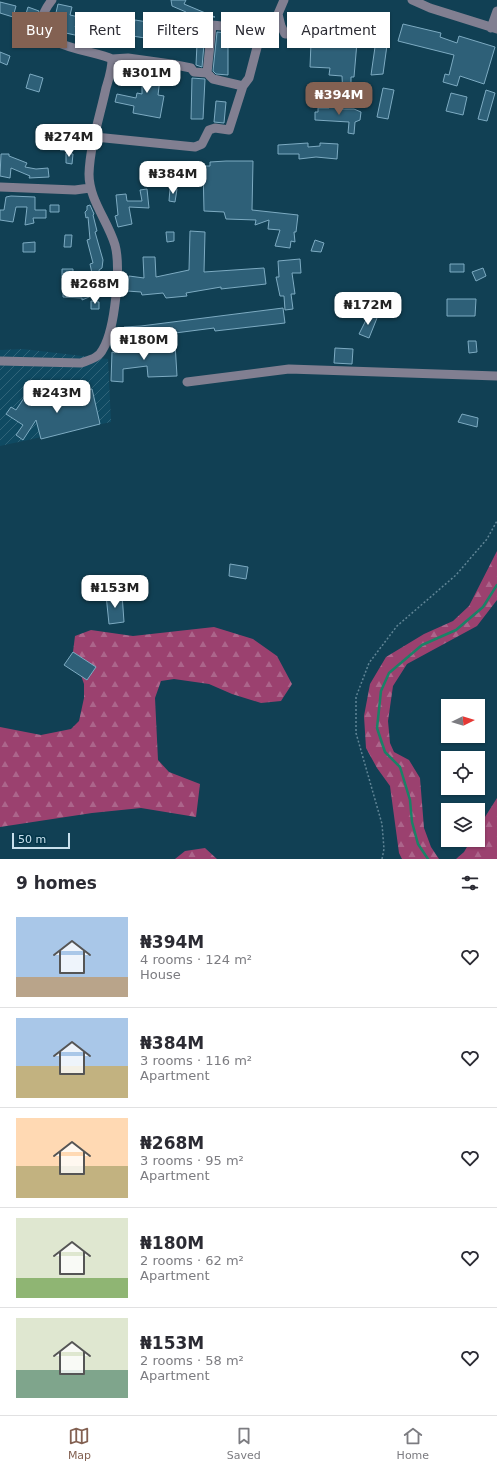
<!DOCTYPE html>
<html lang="en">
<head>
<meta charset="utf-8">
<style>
	:root { --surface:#fff; --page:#f7f7f7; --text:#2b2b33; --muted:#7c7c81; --line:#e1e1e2; --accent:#836152 }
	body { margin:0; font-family:"DejaVu Sans",sans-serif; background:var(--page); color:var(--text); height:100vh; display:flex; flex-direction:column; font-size:15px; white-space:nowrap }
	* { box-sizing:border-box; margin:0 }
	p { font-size:13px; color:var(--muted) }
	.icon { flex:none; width:22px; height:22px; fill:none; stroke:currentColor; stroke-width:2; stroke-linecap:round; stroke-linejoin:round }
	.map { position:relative; height:859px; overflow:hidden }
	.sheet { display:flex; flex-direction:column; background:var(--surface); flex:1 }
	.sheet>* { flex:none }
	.guide { position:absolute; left:12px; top:12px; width:473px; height:36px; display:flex; gap:8px }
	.needle { width:26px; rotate:85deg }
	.buttons { position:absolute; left:441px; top:699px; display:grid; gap:8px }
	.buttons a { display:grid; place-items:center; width:44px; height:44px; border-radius:0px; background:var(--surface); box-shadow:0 1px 3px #0004; font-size:20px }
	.scale { position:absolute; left:12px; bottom:10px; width:58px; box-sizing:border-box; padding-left:4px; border:2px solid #c8e0ec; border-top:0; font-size:11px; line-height:14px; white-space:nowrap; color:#c8e0ec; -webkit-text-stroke:3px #033549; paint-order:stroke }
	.price { position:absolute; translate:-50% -34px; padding:0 9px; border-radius:8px; background:#fff; color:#222; font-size:13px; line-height:26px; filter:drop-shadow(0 1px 2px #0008) }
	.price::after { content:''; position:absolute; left:50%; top:24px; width:12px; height:9px; margin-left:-6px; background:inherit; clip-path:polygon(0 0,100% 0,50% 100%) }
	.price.active { background:var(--accent); color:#fff }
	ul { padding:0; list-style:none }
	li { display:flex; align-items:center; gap:12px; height:100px; padding:0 16px }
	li+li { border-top:1px solid var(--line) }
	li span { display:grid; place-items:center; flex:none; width:112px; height:80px; border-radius:0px; color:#555 }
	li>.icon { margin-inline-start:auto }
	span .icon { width:48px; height:48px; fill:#fffc; stroke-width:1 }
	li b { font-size:17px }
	h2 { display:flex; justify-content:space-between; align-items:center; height:48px; padding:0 16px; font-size:17px }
	.chip { padding:0 14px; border-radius:0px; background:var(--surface); box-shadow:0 1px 3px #0004; font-size:14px; line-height:36px }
	.chip.active { background:var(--accent); color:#fff }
	.tab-bar { display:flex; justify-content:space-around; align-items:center; height:56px; border-top:1px solid var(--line); background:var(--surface); font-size:11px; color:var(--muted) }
	.tab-bar a { display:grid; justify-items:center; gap:2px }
	.tab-bar .active { color:var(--accent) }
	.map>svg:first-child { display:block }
</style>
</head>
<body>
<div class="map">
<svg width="497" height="859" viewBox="0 0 497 859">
	<defs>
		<pattern id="industrial-furrows" width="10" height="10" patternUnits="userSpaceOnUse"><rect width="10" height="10" fill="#0f4a62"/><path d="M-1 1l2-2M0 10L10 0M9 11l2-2" fill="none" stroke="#306479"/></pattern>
		<pattern id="forest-firs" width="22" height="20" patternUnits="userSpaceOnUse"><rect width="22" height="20" fill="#9b416f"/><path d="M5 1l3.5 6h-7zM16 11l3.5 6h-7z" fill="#ac658b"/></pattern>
	</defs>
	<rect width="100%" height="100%" fill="#114054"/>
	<path fill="url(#industrial-furrows)" d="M 23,349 L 108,359 L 111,422 L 0,446 L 0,350 Z"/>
	<path fill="url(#forest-firs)" d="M 497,551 L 497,600 L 477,626 L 407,664 L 393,686 L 388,721 L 390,743 L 394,752 L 409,760 L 420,778 L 424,828 L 431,847 L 439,859 L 402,859 L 399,853 L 390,786 L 377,768 L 366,748 L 364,716 L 370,684 L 386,657 L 424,634 L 453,621 L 469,606 Z
		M 214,627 L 253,639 L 277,656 L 292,684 L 281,701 L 261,703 L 232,694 L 209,684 L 174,679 L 161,681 L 155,698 L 158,760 L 169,772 L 200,784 L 196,817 L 141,808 L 92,813 L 0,827 L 0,727 L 41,735 L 71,729 L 79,721 L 84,698 L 84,684 L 73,652 L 75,636 L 91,630 L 133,636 Z
		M 497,798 L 497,859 L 456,859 L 464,852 L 471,840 L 478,840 L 478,828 Z
		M 205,848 L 217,859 L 175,859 L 185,851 Z"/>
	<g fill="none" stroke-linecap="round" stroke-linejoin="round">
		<path stroke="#1a8267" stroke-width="2.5" d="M 428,859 L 418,844 L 412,822 L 410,800 L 400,767 L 385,752 L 377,728 L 381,691 L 389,673 L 422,645 L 456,630 L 483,607 L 497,585"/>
	</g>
	<path fill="#2e6078" stroke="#7dabc2" d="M 171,0 L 186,0 L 184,4 L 215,17 L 194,17 L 192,21 L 184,17 L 186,12 L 172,6 Z
		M 0,2 L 16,6 L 13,17 L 0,13 Z
		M 58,4 L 72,7 L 70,15 L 79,17 L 75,27 L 86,29 L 84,37 L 52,30 Z
		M 28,7 L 39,11 L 36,20 L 25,17 Z
		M 314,14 L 340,20 L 338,29 L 312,26 Z
		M 370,19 L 387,23 L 385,38 L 388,38 L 383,74 L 371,75 L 377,33 L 367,31 Z
		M 135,20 L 154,23 L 152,39 L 132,36 Z
		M 163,22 L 174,25 L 172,32 L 161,28 Z
		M 403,24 L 441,33 L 440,37 L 457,43 L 459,36 L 495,47 L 484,84 L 460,76 L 457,86 L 443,82 L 445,74 L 449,75 L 454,55 L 398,41 Z
		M 217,32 L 228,33 L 228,75 L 216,74 L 213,71 Z
		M 333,40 L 357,42 L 354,77 L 351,77 L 351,95 L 343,96 L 342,76 L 329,75 L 330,68 L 310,67 L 311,43 L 333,45 Z
		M 197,44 L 204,44 L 202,67 L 196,65 Z
		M 0,52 L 10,56 L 7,65 L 0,62 Z
		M 142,66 L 166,70 L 165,80 L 160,79 L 158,95 L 164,96 L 160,118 L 133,113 L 134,106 L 115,102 L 117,94 L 136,98 L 137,93 L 142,94 Z
		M 30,74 L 43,78 L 39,92 L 26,88 Z
		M 192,78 L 205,79 L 203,119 L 191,119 Z
		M 383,88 L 394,90 L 388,119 L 377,117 Z
		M 486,90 L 495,93 L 487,121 L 478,119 Z
		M 451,93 L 467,97 L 463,115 L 446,111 Z
		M 216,101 L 226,102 L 224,123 L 214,122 Z
		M 329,105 L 337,105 L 337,109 L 354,109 L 361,112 L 360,120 L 355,122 L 354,134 L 348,133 L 349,122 L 315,120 L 315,112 L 318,112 L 318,108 L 329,108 Z
		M 63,137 L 70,139 L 67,151 L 60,150 Z
		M 308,143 L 308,147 L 320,146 L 320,143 L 338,144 L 337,159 L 316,157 L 299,159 L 299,154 L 278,154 L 278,145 Z
		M 66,153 L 73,154 L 72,164 L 66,163 Z
		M 1,154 L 9,154 L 9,156 L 27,163 L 25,167 L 36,169 L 48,168 L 49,177 L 29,178 L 30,176 L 11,168 L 10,178 L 0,176 Z
		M 226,161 L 253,161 L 252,210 L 298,215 L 296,232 L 294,232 L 295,242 L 291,241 L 290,248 L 275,246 L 280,230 L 268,229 L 269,220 L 255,225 L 256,220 L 226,219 L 224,212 L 204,211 L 203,166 L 210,166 L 210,162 Z
		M 153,166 L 161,166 L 161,173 L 152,172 Z
		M 170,188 L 177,189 L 175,202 L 169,201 Z
		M 147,189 L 149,208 L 129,207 L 132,224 L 118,227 L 115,216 L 118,215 L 116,195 L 126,194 L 127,201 L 142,201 L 140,190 Z
		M 11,196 L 35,197 L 35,210 L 46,210 L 46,218 L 33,218 L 34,223 L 25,225 L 27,207 L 16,207 L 13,222 L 0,220 L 0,210 L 4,210 L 6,197 Z
		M 50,205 L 59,205 L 59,212 L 50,212 Z
		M 90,205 L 94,214 L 93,215 L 97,231 L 95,232 L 103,260 L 102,268 L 99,270 L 103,293 L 99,294 L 97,287 L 95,287 L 90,264 L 93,263 L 87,240 L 90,239 L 88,217 L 86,218 L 85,212 L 87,210 L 87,206 Z
		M 190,231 L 205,232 L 204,272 L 264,268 L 266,284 L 221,289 L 221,287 L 186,293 L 187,296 L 166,298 L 163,293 L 142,295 L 141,292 L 127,291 L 129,276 L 144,278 L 143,257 L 155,257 L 156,277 L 189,270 Z
		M 166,232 L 174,232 L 174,241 L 167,242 Z
		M 65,235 L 72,235 L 71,247 L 64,247 Z
		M 315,240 L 324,243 L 321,252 L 311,251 Z
		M 35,242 L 35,252 L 23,252 L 23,243 Z
		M 300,259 L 301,273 L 292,273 L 295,294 L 291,294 L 293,309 L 285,310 L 284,296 L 280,296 L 276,277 L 279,277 L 278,261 Z
		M 450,264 L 464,264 L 464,272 L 450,272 Z
		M 483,268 L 486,276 L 476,281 L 472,272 Z
		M 62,269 L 73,269 L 73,277 L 62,277 Z
		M 81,287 L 93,287 L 94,295 L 82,300 L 82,298 L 63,297 L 63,289 L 82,289 Z
		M 447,299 L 476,299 L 475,316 L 447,316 Z
		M 91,301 L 99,302 L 99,309 L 91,309 Z
		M 283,308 L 285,323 L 215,331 L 214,328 L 175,333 L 174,335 L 124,337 L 124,327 L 141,326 Z
		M 369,314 L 377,318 L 369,338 L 359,334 Z
		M 120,341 L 122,349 L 138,347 L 138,352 L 158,351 L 157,345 L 175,343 L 177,376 L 148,377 L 147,366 L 123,369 L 123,382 L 111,381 L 112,352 L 115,353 L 115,342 Z
		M 468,341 L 476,341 L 477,352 L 469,353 Z
		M 335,348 L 353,349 L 352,364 L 334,363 Z
		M 92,389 L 100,424 L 41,439 L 36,420 L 23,440 L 16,435 L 23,425 L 6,414 L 11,407 L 16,410 L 28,392 L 30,404 Z
		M 462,414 L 478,418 L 477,427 L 458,422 Z
		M 230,564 L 248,567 L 246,579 L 229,576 Z
		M 122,594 L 124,622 L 109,624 L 106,595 Z
		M 73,652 L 96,667 L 87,680 L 64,665 Z"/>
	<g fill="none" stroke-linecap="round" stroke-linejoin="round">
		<path stroke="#608596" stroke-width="1.5" stroke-dasharray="2 2" stroke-linecap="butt" d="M 382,859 L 384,849 L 382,824 L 356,733 L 356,697 L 369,663 L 397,626 L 456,575 L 487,539 L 497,521"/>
		<path stroke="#817f91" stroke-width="9" d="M 412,0 L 430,8 L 497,29
			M 278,14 L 281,26 L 285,34 L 329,34 L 368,37
			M 491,28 L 497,11
			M 112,59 L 128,58 L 171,64 L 191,68 L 194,72 L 207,73 L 213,79 L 243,86
			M 207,73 L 212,25 L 262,30
			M 95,137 L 195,147 L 202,144 L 209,130 L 215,128 L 229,130 L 243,86 L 249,78 L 261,32 L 278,14 L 284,0
			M 0,187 L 75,190 L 90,188
			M 0,361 L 81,363 C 89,360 99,358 103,349 C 115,329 121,267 115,245 C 108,221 89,200 89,174 C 90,145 100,116 106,88 C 109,78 112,70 112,59 C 95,50 37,48 42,20 C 43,13 48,5 52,0
			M 187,382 L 289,369 L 497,376"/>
	</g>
</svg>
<div class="buttons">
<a><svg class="needle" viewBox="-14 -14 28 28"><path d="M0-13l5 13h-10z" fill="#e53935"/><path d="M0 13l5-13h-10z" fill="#7c7c81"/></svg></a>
<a><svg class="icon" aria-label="locate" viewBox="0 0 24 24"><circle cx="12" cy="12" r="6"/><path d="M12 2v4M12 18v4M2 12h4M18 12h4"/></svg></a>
<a><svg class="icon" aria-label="layers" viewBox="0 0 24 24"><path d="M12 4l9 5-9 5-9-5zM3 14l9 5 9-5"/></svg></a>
</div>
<div class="scale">50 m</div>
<b class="price" style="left:147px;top:94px">₦301M</b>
<b class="price active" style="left:339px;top:116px">₦394M</b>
<b class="price" style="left:69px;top:158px">₦274M</b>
<b class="price" style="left:173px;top:195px">₦384M</b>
<b class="price" style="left:95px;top:305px">₦268M</b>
<b class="price" style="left:368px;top:326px">₦172M</b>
<b class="price" style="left:144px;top:361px">₦180M</b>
<b class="price" style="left:57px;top:414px">₦243M</b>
<b class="price" style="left:115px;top:609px">₦153M</b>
<div class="guide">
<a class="chip active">Buy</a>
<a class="chip">Rent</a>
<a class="chip">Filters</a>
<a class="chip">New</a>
<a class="chip">Apartment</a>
</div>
</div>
<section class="sheet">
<h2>9 homes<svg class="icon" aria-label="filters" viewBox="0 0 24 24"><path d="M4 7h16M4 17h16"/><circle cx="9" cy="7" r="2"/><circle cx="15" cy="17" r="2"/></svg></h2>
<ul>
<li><span style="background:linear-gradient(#a9c7e8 75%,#b9a48a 0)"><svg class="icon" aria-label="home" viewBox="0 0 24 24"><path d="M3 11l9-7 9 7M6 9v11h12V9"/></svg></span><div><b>₦394M</b><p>4 rooms · 124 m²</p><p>House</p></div><svg class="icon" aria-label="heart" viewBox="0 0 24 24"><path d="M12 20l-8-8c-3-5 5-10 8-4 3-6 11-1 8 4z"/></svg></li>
<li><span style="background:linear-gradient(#a9c7e8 60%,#c2b280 0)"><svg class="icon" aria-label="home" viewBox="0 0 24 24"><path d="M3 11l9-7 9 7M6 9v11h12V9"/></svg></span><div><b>₦384M</b><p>3 rooms · 116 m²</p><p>Apartment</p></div><svg class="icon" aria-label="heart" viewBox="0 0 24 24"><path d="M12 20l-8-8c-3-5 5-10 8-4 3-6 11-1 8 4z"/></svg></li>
<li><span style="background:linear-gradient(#ffd9b3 60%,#c2b280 0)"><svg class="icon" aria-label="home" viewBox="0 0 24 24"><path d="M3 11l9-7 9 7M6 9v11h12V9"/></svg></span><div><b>₦268M</b><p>3 rooms · 95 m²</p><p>Apartment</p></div><svg class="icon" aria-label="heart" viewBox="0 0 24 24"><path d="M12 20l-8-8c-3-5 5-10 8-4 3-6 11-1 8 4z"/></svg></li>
<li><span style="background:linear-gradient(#dfe7d0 75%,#8fb573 0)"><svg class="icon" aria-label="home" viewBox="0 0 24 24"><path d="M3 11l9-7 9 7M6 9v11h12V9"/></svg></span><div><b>₦180M</b><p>2 rooms · 62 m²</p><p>Apartment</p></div><svg class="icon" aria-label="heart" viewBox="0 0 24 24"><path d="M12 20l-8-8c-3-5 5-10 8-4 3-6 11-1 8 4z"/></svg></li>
<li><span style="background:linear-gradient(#dfe7d0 65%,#7fa58c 0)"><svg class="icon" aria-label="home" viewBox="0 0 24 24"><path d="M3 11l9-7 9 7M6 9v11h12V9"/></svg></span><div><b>₦153M</b><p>2 rooms · 58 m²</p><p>Apartment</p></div><svg class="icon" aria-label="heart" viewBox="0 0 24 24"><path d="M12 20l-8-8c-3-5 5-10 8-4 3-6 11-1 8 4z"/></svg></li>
</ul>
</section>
<nav class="tab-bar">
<a class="active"><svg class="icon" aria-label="map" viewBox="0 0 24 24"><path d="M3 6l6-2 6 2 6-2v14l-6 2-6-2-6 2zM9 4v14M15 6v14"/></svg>Map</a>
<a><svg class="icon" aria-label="saved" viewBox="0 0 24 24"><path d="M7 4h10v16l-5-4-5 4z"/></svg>Saved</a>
<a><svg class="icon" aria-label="home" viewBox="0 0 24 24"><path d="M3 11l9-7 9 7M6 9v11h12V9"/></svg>Home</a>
</nav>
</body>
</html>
